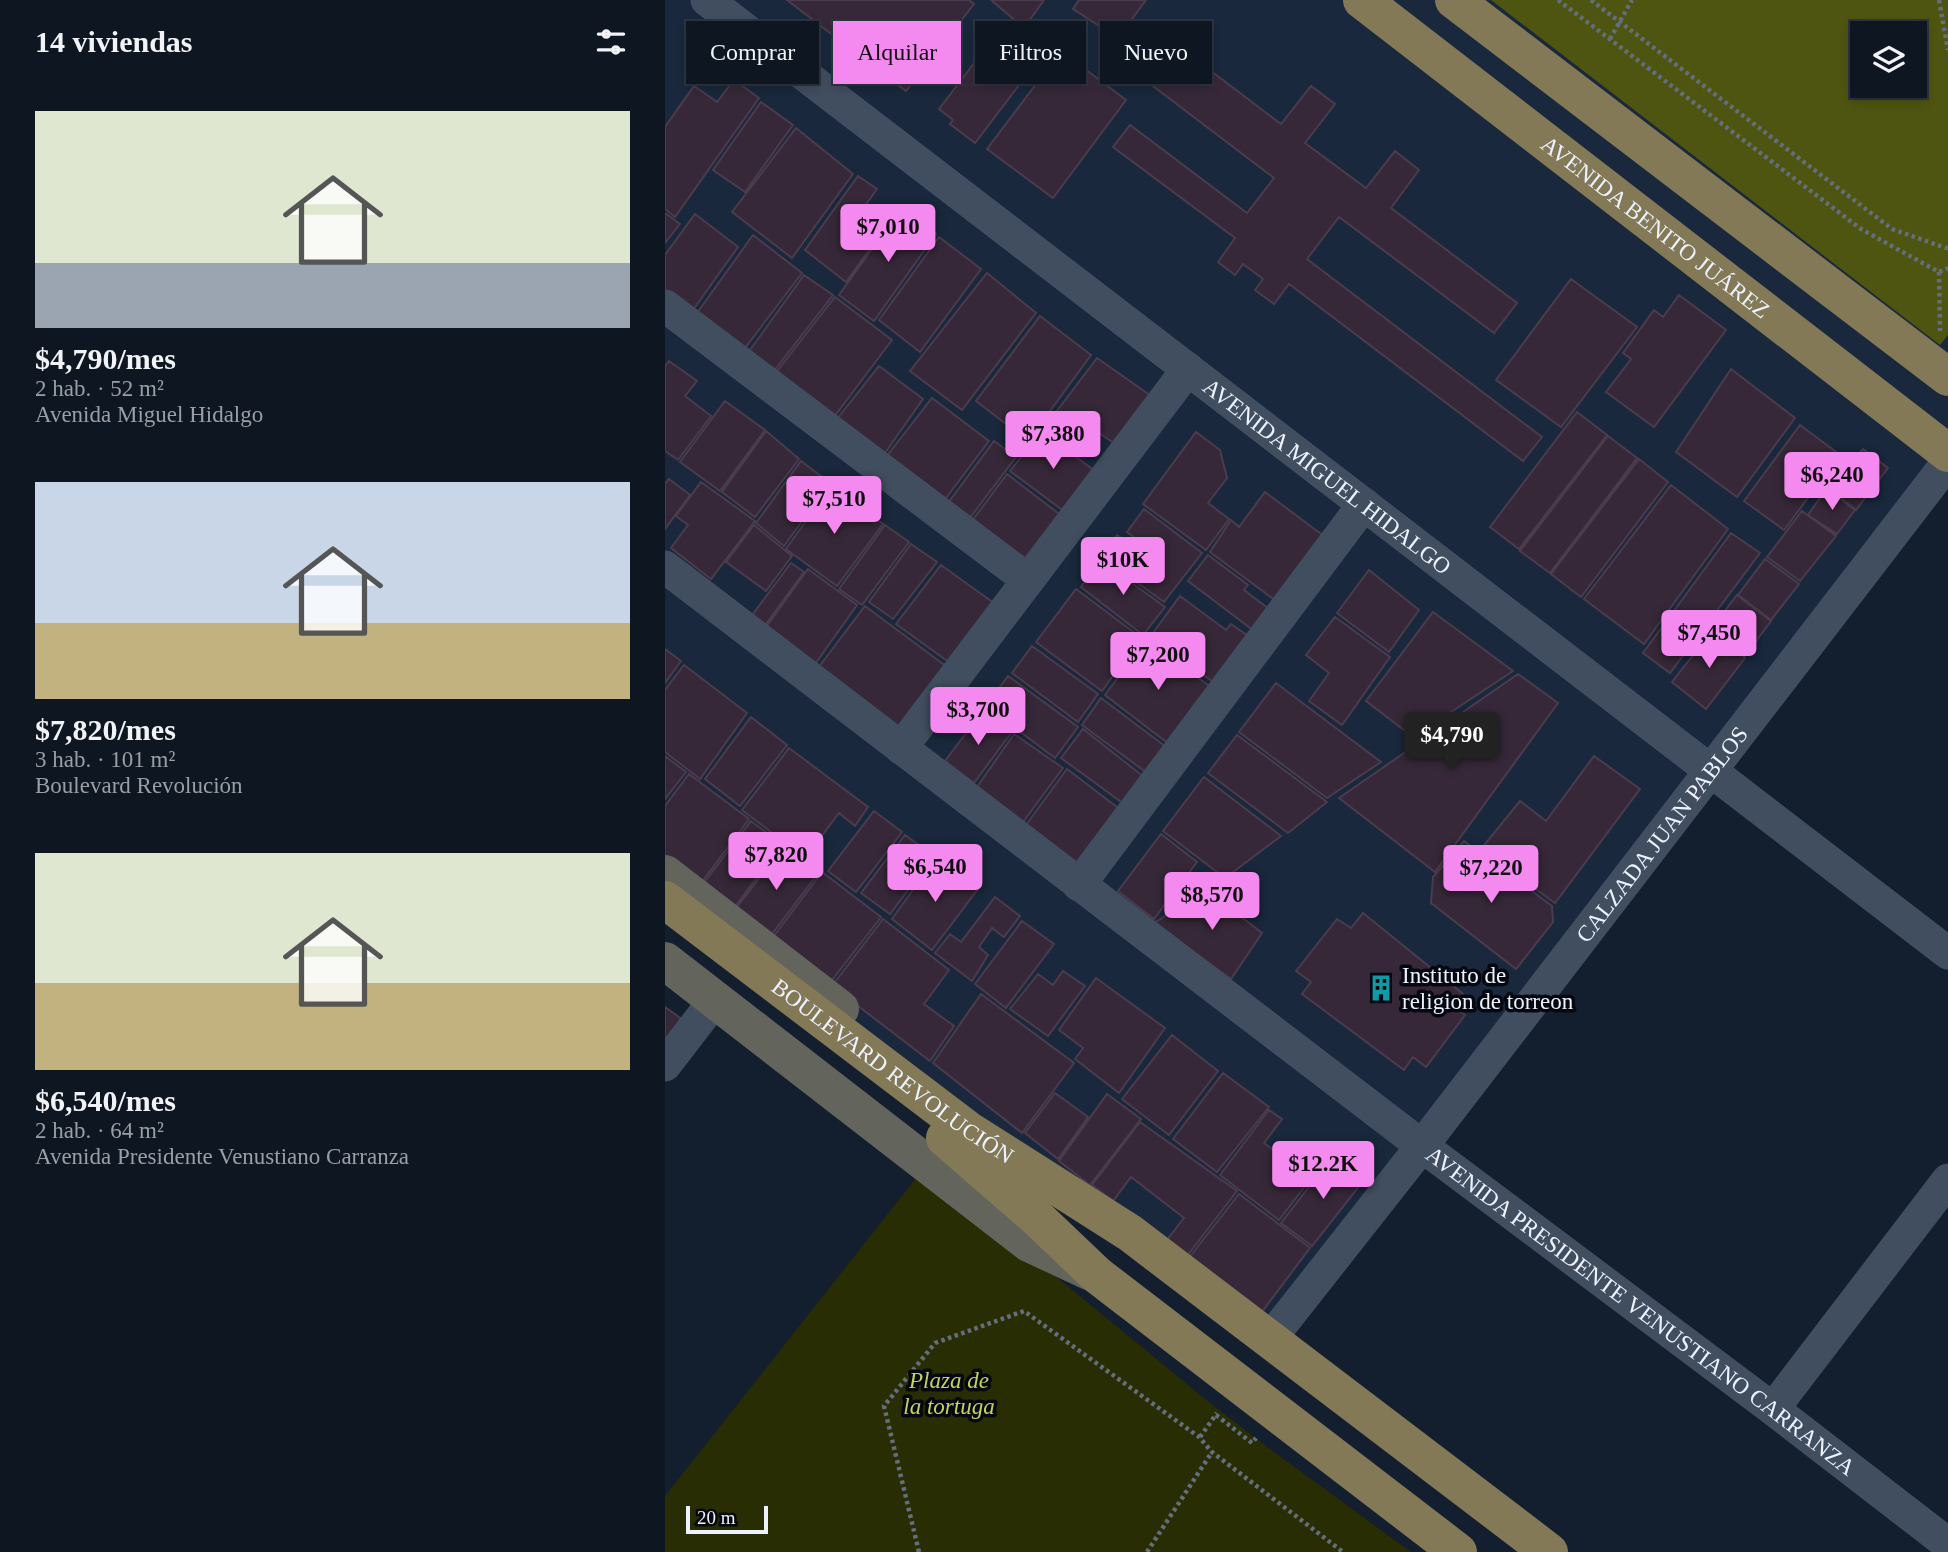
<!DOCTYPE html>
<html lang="es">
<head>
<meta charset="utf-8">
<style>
	:root { --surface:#0e1622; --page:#1c232f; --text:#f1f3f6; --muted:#9b9fa5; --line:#2e3540; --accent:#f489f0 }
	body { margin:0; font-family:"Times New Roman",serif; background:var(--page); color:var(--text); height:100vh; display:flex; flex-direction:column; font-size:26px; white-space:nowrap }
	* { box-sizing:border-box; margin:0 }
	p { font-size:23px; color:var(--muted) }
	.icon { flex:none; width:38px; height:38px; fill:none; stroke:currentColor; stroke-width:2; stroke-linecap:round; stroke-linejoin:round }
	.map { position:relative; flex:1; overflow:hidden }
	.details { display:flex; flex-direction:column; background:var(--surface); width:665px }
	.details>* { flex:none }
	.banner { position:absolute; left:21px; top:21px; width:665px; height:63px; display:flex; gap:14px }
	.buttons { position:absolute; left:1185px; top:21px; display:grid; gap:14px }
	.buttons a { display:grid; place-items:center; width:77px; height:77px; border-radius:0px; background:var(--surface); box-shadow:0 4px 10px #0003,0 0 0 2px var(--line); font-size:35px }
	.scale { position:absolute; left:21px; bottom:18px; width:82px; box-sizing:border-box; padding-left:7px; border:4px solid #ecf3fe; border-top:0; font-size:19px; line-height:24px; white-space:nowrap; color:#ecf3fe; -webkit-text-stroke:5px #05080f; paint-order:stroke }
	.price { position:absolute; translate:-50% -60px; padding:0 16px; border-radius:7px; background:var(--accent); color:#111; font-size:23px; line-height:46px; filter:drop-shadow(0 2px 4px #0008) }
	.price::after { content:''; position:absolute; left:50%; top:42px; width:21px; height:16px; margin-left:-10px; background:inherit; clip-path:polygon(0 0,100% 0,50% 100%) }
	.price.selected { background:#222; color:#fff }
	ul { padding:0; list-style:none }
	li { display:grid; align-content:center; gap:14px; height:371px; padding:0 35px }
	li span { display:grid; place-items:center; height:217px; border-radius:0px; color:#555 }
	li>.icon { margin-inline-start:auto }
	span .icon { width:126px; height:126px; fill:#fffc; stroke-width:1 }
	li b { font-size:30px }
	h2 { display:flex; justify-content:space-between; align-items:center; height:84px; padding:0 35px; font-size:30px }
	.tag { padding:0 24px; border-radius:0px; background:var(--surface); box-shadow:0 4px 10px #0003,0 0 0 2px var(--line); font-size:24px; line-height:63px }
	.tag.selected { background:var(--accent); color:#111 }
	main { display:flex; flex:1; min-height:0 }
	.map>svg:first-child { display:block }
</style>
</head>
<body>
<main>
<section class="details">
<h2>14 viviendas<svg class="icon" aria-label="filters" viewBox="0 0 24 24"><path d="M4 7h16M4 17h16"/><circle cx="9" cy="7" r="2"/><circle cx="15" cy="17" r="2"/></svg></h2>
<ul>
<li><span style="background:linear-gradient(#dfe7d0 70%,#9aa5b1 0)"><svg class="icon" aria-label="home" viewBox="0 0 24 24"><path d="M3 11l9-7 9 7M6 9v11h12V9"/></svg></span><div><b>$4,790/mes</b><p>2 hab. · 52 m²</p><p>Avenida Miguel Hidalgo</p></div></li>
<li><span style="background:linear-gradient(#c9d6e8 65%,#c2b280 0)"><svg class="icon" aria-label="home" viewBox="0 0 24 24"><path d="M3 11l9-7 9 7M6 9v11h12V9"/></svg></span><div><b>$7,820/mes</b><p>3 hab. · 101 m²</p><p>Boulevard Revolución</p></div></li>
<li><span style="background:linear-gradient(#dfe7d0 60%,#c2b280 0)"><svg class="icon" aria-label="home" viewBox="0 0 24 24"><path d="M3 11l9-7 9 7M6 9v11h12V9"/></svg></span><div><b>$6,540/mes</b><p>2 hab. · 64 m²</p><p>Avenida Presidente Venustiano Carranza</p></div></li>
</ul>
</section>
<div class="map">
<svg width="1283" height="1552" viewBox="0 0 1283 1552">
	<rect width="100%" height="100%" fill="#131e2e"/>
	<path fill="#19283c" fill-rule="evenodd" d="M 0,0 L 1283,0 L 1283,468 L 608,1340 L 0,881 ZM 1197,33 L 1250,33 L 1250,86 L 1197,86 Z"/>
	<path fill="#292d03" d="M 259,1168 L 545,1403 L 601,1446 L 746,1552 L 0,1552 L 0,1496 Z"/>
	<path fill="#4e5510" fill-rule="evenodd" d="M 826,0 L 1283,0 L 1283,335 L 1275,345 ZM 1250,33 L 1250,86 L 1197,86 L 1197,33 Z"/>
	<path fill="#362838" stroke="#4b3c4d" stroke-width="2" d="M 122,0 L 304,0 L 309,4 L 241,91 Z
		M 326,0 L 379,0 L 359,28 Z
		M 414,0 L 481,0 L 453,38 L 408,9 Z
		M 488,27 L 616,124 L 646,86 L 670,104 L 640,143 L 701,188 L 730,151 L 754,170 L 726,208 L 852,303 L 829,333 L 674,217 L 642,259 L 877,437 L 858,461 L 624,284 L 609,304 L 590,290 L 598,279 L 578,264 L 570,275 L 553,262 L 570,238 L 448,147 L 465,125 L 582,213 L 609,178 L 484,83 L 498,64 L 474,46 Z
		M 396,51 L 461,100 L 388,198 L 322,149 Z
		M 338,53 L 364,72 L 310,143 L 285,124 L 288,120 L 274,109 L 313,58 L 326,69 Z
		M 69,80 L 94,98 L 10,217 L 0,209 L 0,127 L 29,86 L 52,102 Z
		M 96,102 L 128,125 L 80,192 L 48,170 Z
		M 131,128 L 188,174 L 127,258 L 67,212 Z
		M 193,176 L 212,189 L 197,210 L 220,228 L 181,282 L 140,250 Z
		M 237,207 L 271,234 L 209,321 L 174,295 Z
		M 0,213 L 15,224 L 0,243 Z
		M 30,214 L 73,247 L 25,314 L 0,296 L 0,255 Z
		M 88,235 L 137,273 L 74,356 L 27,320 Z
		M 274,237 L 316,269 L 255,352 L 214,320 Z
		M 322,273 L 371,313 L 297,410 L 245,371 Z
		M 139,275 L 168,295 L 105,376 L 80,357 Z
		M 906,279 L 972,327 L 896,427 L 831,380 Z
		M 1014,295 L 1061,330 L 989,427 L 941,392 L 966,359 L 958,353 L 989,310 L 998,317 Z
		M 170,297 L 227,340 L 163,425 L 106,379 Z
		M 375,316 L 426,355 L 363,441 L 311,401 Z
		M 432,358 L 489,398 L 453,446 L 427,428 L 409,450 L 379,428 Z
		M 4,361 L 32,381 L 20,396 L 46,416 L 13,460 L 0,451 L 0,366 Z
		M 214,366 L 258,399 L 215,460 L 168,424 Z
		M 1066,369 L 1130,418 L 1072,497 L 1011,452 Z
		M 267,398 L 324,441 L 275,506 L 218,461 Z
		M 60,401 L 100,430 L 55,491 L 15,462 Z
		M 912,412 L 942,435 L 854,549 L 825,527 Z
		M 1135,425 L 1175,455 L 1119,530 L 1079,501 Z
		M 101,431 L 134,459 L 90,517 L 57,492 Z
		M 377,431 L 431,472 L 400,512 L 345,471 Z
		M 531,432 L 555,450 L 562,478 L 543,503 L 564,519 L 541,550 L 478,504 Z
		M 943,436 L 972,458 L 885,573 L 855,551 Z
		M 329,441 L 351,457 L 301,523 L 280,507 Z
		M 1198,449 L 1223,468 L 1191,510 L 1161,487 L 1183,459 L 1187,462 Z
		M 974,459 L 1003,482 L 916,597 L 886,574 Z
		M 136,461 L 165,483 L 119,546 L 91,523 Z
		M 342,474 L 398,517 L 358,572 L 301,529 Z
		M 4,479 L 25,495 L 0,529 L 0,484 Z
		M 36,482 L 90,521 L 46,579 L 6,548 L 23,525 L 11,516 Z
		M 167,485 L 218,524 L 172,586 L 121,549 Z
		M 1006,485 L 1063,529 L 979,644 L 919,599 Z
		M 1162,488 L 1190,510 L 1172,534 L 1143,515 Z
		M 600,492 L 660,537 L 611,601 L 545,552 L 566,520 L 574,527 Z
		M 479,509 L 537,553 L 499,602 L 436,557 L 452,535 L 471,547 L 475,542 L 462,532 Z
		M 1137,511 L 1171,536 L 1135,581 L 1102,557 Z
		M 89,525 L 127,556 L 101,591 L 61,562 Z
		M 220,525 L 244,542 L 197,605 L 174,589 Z
		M 1066,533 L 1095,553 L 1005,673 L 978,653 Z
		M 246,544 L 272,562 L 228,619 L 204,602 Z
		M 543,555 L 583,585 L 579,590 L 604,609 L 588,630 L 523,581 Z
		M 1100,559 L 1134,584 L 1106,620 L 1073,595 Z
		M 435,560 L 500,607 L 478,635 L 416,587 Z
		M 126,563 L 139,572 L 98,628 L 85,618 Z
		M 276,565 L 333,606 L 288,665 L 231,624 Z
		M 143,569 L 192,605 L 148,667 L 99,630 Z
		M 704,570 L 754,610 L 724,652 L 672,613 Z
		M 411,589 L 475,637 L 437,691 L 371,642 Z
		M 1072,595 L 1106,621 L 1080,656 L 1046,629 Z
		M 515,596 L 561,630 L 566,624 L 589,640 L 554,686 L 485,637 Z
		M 200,606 L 286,670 L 236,734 L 150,672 Z
		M 768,612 L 848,671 L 748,737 L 701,701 Z
		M 670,617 L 725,657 L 677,725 L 644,701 L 664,673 L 641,655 Z
		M 1047,631 L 1080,658 L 1041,709 L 1007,682 Z
		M 481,640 L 547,688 L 504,744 L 440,695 Z
		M 367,646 L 433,694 L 413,722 L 347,673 Z
		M 0,649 L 16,661 L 0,683 Z
		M 19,665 L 82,713 L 35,779 L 0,752 L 0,690 Z
		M 853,674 L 893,703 L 770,872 L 674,798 Z
		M 343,676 L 413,727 L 390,758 L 321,706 Z
		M 611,683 L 716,762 L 662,798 L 574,732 Z
		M 436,698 L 501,747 L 482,773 L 417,725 Z
		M 317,712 L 346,733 L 309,783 L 280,761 Z
		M 86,717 L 122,745 L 75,806 L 40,779 Z
		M 418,729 L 479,777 L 459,804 L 396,758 Z
		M 349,734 L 398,768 L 358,822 L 312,787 Z
		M 572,735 L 662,802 L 623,833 L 543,773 Z
		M 124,748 L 203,807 L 190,826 L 174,813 L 140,858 L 77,810 Z
		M 0,756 L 21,772 L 0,799 Z
		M 929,756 L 975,789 L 890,903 L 816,849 L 855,801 L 881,821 Z
		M 402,769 L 457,811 L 414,867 L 361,825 Z
		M 24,774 L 84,819 L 33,887 L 0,861 L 0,806 Z
		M 539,777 L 616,836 L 560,878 L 498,831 Z
		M 209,811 L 237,832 L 191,892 L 163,871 Z
		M 86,821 L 117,844 L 66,912 L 35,888 Z
		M 496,834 L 532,862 L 489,919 L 453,891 Z
		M 240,835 L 269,856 L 225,914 L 196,893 Z
		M 799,841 L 887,906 L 888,922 L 851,969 L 766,903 L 768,877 Z
		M 119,846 L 154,872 L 104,938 L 69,911 Z
		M 271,858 L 313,889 L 267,950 L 227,919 Z
		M 157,872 L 216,917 L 164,984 L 106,940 Z
		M 542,890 L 597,933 L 566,979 L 489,923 Z
		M 330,897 L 355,916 L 339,937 L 327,928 L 314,947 L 323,955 L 307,981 L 270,953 L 285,934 L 296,942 Z
		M 698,913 L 798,994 L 788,1006 L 800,1015 L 761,1067 L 748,1057 L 739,1070 L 637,994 L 646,982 L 631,971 L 672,919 L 686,928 Z
		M 218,919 L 284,970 L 259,1004 L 289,1026 L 265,1061 L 167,986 Z
		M 357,921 L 389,944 L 341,1008 L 310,984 Z
		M 398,971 L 420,986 L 383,1036 L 345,1009 L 373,974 L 388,985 Z
		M 431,978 L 500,1028 L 454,1093 L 410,1059 L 418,1048 L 394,1030 Z
		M 316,994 L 409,1063 L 357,1133 L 268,1063 Z
		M 0,1007 L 18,1020 L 0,1044 Z
		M 507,1035 L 553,1071 L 504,1135 L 457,1099 Z
		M 558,1073 L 604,1107 L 552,1172 L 508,1139 Z
		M 390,1093 L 423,1117 L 393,1159 L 360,1133 Z
		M 442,1094 L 476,1119 L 425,1185 L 394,1161 Z
		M 604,1110 L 617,1119 L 599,1143 L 631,1167 L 649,1144 L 664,1155 L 614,1220 L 555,1175 Z
		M 475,1122 L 572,1191 L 522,1256 L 501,1241 L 519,1218 L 466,1177 L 448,1201 L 427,1185 Z
		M 668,1156 L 699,1180 L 647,1246 L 616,1223 Z
		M 574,1194 L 645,1248 L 596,1313 L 524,1258 Z"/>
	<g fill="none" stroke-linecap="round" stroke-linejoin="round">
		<path stroke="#646e7c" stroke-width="4.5" stroke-dasharray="3.5 3.5" stroke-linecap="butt" d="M 893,0 L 1196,229 L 1274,272 L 1283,268
			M 926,0 L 1227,229 L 1281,248 L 1283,247
			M 1274,0 L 1283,50
			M 945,39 L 967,0
			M 1274,272 L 1275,331
			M 551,1415 L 587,1443 L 591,1438
			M 535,1437 L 552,1413
			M 254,1552 L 219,1406 L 270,1343 L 359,1311 L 534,1437 L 547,1452 L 678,1552
			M 482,1552 L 547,1452"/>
		<g stroke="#414e60" stroke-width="33">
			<path id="s1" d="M 42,0 L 1283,953"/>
			<path d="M 0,306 L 363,580"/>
			<path id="s2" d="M 0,567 L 757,1146 L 1108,1409 L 1283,1544"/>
			<path d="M 236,748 L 523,369"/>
			<path d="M 414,885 L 699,504"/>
			<path d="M 0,1065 L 50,1000"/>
			<path id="s3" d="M 605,1339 L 757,1146 L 1283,462"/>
			<path d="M 1108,1409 L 1283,1180"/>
		</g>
		<path stroke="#63645c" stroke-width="38" d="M 0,874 L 175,1009
			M 0,961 L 364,1243 L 424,1271"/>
		<g stroke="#847957" stroke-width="38">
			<path id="s4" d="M 697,0 L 1283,453"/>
			<path d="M 789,0 L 1283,377"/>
			<path id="s5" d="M 0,900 L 303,1130 L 465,1233 L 884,1552"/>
			<path d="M 280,1138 L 371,1217 L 432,1275 L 793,1552"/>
		</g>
	</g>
	<defs>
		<g id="building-bare" transform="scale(2.1)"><path d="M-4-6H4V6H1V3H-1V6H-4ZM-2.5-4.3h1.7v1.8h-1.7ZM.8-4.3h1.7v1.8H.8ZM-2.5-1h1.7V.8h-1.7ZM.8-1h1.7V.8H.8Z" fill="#0f9aa8" stroke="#05080f" stroke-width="2.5" paint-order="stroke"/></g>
	</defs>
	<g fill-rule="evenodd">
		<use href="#building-bare" x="716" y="988"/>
	</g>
	<g text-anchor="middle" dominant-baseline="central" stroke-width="7" stroke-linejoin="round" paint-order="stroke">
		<g font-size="23" fill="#ecf3fe" stroke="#05080f">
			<text stroke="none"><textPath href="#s4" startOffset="371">AVENIDA BENITO JUÁREZ</textPath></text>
			<text stroke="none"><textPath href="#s1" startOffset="782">AVENIDA MIGUEL HIDALGO</textPath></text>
			<text stroke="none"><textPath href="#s3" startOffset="639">CALZADA JUAN PABLOS</textPath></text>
			<text stroke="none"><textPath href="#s5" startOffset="285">BOULEVARD REVOLUCIÓN</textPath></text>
			<text stroke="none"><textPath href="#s2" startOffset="1227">AVENIDA PRESIDENTE VENUSTIANO CARRANZA</textPath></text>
		</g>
		<g font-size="23" fill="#ecf3fe" stroke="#05080f" text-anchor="start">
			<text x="737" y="975">Instituto de<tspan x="737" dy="26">religion de torreon</tspan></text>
		</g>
		<g font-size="23" font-style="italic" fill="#c5d460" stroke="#05080f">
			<text x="284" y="1380">Plaza de<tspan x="284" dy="26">la tortuga</tspan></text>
		</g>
	</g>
</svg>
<div class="buttons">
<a><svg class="icon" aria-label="layers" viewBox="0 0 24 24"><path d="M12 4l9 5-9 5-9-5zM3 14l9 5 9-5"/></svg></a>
</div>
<div class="scale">20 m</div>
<b class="price" style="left:223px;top:264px">$7,010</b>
<b class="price" style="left:388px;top:471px">$7,380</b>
<b class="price" style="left:1167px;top:512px">$6,240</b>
<b class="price" style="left:169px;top:536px">$7,510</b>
<b class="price" style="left:458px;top:597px">$10K</b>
<b class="price" style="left:1044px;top:670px">$7,450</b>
<b class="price" style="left:493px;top:692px">$7,200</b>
<b class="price" style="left:313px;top:747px">$3,700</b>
<b class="price selected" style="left:787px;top:772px">$4,790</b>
<b class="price" style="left:111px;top:892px">$7,820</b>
<b class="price" style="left:270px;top:904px">$6,540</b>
<b class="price" style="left:826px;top:905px">$7,220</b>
<b class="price" style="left:547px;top:932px">$8,570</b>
<b class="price" style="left:658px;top:1201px">$12.2K</b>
<div class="banner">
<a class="tag">Comprar</a>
<a class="tag selected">Alquilar</a>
<a class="tag">Filtros</a>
<a class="tag">Nuevo</a>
</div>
</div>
</main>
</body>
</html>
